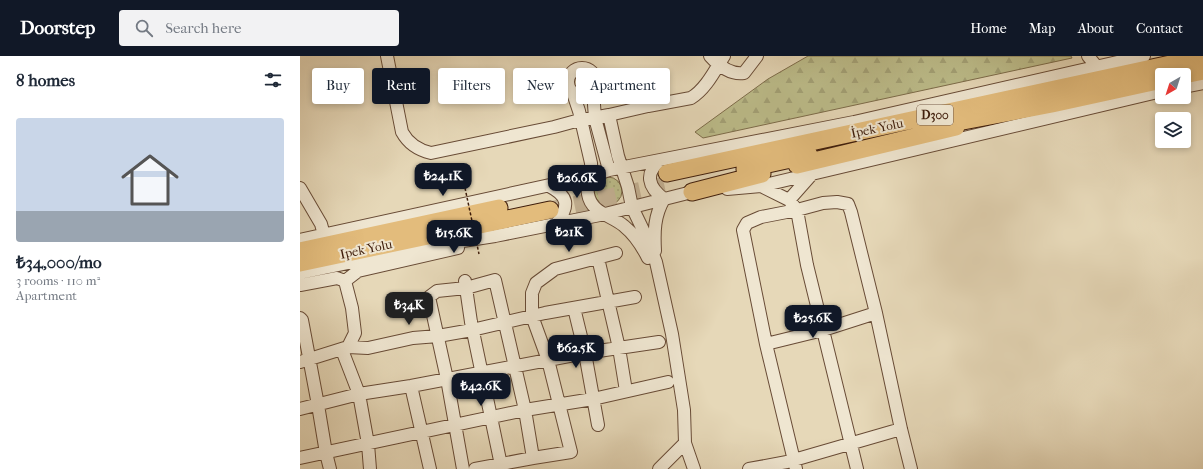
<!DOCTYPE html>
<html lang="en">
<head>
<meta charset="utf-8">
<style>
	:root { --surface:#fff; --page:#f2f2f3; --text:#1f2937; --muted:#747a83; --line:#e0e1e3; --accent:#111827 }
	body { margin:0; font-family:"IM FELL French Canon",serif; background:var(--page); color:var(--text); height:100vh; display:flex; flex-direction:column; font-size:15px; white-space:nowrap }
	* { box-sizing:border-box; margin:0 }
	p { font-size:13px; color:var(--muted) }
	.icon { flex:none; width:22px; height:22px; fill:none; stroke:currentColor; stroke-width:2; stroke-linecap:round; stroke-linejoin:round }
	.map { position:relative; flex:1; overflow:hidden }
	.sheet { display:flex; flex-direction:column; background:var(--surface); width:300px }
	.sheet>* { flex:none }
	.hud { position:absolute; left:12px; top:12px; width:380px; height:36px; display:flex; gap:8px }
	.needle { width:26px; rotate:219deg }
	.buttons { position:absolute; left:855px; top:12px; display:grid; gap:8px }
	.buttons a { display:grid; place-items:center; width:36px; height:36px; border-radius:4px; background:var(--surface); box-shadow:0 2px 6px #0003; font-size:20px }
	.price { position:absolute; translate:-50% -34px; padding:0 9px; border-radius:8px; background:var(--accent); color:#fff; font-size:13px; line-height:26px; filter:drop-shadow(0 1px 2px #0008) }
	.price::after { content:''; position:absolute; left:50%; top:24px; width:12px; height:9px; margin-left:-6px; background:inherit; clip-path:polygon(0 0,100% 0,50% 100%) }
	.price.active { background:#222; color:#fff }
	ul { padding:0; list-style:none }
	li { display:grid; align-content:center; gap:8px; height:212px; padding:0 16px }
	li+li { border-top:1px solid var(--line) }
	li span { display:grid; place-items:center; height:124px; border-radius:4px; color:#555 }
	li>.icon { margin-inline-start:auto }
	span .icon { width:72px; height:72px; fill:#fffc; stroke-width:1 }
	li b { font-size:17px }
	h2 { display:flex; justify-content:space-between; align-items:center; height:48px; padding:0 16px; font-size:17px }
	.pill { padding:0 14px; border-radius:4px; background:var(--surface); box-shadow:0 2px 6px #0003; font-size:14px; line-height:36px }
	.pill.active { background:var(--accent); color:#fff }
	header { display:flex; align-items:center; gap:24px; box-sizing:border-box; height:56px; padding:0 20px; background:var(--accent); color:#fff }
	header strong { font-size:19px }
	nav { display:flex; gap:22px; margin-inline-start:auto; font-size:14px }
	.search { width:280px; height:36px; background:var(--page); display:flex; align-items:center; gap:10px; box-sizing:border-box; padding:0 14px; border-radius:4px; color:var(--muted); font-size:15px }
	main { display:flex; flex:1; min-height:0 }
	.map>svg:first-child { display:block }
</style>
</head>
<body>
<header>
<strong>Doorstep</strong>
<div class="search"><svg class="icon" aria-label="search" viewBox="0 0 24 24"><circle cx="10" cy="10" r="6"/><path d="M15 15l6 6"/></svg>Search here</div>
<nav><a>Home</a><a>Map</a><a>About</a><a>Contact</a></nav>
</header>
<main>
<section class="sheet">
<h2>8 homes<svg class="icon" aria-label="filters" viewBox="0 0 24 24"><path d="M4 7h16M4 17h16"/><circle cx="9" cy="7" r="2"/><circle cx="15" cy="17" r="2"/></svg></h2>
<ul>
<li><span style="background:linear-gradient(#c9d6e8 75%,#9aa5b1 0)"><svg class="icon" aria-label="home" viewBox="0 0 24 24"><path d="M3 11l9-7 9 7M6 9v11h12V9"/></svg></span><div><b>₺34,000/mo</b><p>3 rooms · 110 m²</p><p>Apartment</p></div></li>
</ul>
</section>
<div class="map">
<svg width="903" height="413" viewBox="0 0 903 413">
	<defs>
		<pattern id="grass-dots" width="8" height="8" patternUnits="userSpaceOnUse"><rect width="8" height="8" fill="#bcbc8a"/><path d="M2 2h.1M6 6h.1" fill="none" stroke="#a3a176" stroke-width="1.8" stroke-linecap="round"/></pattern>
		<pattern id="forest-firs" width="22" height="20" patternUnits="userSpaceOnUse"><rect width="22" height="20" fill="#bcbc8a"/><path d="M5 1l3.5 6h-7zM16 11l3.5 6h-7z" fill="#a3a176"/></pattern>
	</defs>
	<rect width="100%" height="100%" fill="#e6d8b8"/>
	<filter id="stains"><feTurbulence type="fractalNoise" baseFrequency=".005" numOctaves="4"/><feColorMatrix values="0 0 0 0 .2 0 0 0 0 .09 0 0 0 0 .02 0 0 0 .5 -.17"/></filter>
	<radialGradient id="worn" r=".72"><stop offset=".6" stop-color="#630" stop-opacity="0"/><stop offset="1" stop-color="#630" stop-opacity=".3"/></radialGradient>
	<path fill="url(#grass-dots)" stroke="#7d6c4a" d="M278 26a9 9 0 1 1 18 0a9 9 0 1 1-18 0Z
		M294 135a14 14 0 1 1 28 0a14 14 0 1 1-28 0Z"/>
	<path fill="url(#forest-firs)" stroke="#7d6c4a" d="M 508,0 L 771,0 L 772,2 L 403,82 L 395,76 L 468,23 Z"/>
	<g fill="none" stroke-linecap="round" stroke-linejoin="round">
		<path stroke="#c4b295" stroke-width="17" stroke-dasharray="17 8" stroke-linecap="butt" d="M 250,154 L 370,128"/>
		<g stroke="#684b36" stroke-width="14">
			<path id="minor" d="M 87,0 L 102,76 C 108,87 118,94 131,97 L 254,71 L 276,65 L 309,59 L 348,50 L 391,42 C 406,33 415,14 424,0
				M 410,0 C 419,10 430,19 444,17 L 457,0
				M 788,0 L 797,11
				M268 26a14 14 0 1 1 28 0a14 14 0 1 1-28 0Z
				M 884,31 L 903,27
				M 293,35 L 295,62 L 309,114
				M 273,37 L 279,55 L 291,107 C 292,118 286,128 288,138 C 291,157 311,159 324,170 C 334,178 342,190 348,202
				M 309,59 L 318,100 L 328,131 L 332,151 L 345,178 L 356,206 L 372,278 L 384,354 L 385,387 L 359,413
				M 249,130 C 268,140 270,149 257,167
				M 461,130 L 489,144 L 512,118
				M 0,132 L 21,168 L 24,179
				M 427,133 L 461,130 L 862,35
				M 489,144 L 497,154 L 507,209 L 557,413
				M 0,184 L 291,120 L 309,114 L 554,66 L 844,0
				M 355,195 C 354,176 354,160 364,143 C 348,131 344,117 361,104
				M 298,202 L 319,292 L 326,335
				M 0,217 L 130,190 L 195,180 L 305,158 L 392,136 L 400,136
				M 45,225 L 58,215 L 158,192
				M 165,225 L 171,266 L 201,409
				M 0,229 L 37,222 L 45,225 L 52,252 L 55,277 L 48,291 L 0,306
				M 274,252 L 285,297 L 298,369
				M 0,262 L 2,264 L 18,349 L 26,397 L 30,413
				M 466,288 L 523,274 L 576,257
				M 48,291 L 68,292 L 113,282 L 138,280 L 172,274 L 245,257 L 335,241
				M 42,294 L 59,338 L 68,388 L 70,413
				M 111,330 L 130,413
				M 0,353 L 59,338 L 111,330 L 285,297 L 359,286
				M 385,387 L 394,413
				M 0,402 L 225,354 L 293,343 L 368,326
				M 163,413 L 147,323 L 129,241 L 137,235 L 166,232 L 195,224 L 225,354 L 233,402
				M 175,413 L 233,402 L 271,396 L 248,304 L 232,260 L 232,237 L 236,227 L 255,213 L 316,197
				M 449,413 L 487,406 L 601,373
				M 496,413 L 466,288 L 443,174 L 447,167 L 461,161 L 497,154 L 523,147 L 537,146 L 548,148 L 551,156 L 576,257 L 601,373 L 611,413"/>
		</g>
		<g stroke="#3e1c0a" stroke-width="19">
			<path id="highway" d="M 884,19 L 903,15
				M 642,69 L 752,48 L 862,24
				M 497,109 L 656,71
				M 445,113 L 509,99
				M 367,117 L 903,1
				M 392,136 L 462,118
				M 0,195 L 199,152
				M 0,207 L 250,154"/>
		</g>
		<use href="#minor" stroke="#efe6d1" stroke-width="12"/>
		<use href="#highway" stroke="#e3bc7c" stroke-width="17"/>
		<path stroke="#3e1c0a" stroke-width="1.5" stroke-dasharray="3 2" stroke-linecap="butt" d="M 165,132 L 179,198"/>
	</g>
	<g text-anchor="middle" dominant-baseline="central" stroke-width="4" stroke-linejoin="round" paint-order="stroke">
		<rect fill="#efe6d1" stroke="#735946" stroke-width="1" x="617" y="49" width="36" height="20" rx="3"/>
		<g font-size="12" font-weight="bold" fill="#3e1c0a">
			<text x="635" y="59">D300</text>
		</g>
		<g font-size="13" fill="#3e1c0a" stroke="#efe6d1">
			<text transform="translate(577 72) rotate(-12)">İpek Yolu</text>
			<text transform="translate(66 193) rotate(-12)">Ipek Yolu</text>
		</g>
	</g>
	<rect width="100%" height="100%" filter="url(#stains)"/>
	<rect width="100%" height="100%" fill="url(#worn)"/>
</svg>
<div class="buttons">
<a><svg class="needle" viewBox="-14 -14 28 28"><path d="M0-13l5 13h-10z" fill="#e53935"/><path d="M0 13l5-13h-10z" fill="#747a83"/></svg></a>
<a><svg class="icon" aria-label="layers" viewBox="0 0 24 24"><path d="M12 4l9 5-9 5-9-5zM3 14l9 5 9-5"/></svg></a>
</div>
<b class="price" style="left:143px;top:141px">₺24.1K</b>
<b class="price" style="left:277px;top:143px">₺26.6K</b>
<b class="price" style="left:269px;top:197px">₺21K</b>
<b class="price" style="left:154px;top:198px">₺15.6K</b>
<b class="price active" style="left:109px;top:270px">₺34K</b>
<b class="price" style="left:513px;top:283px">₺25.6K</b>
<b class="price" style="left:276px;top:313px">₺62.5K</b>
<b class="price" style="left:181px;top:351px">₺42.6K</b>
<div class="hud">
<a class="pill">Buy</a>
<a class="pill active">Rent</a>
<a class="pill">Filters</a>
<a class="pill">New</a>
<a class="pill">Apartment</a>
</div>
</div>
</main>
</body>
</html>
